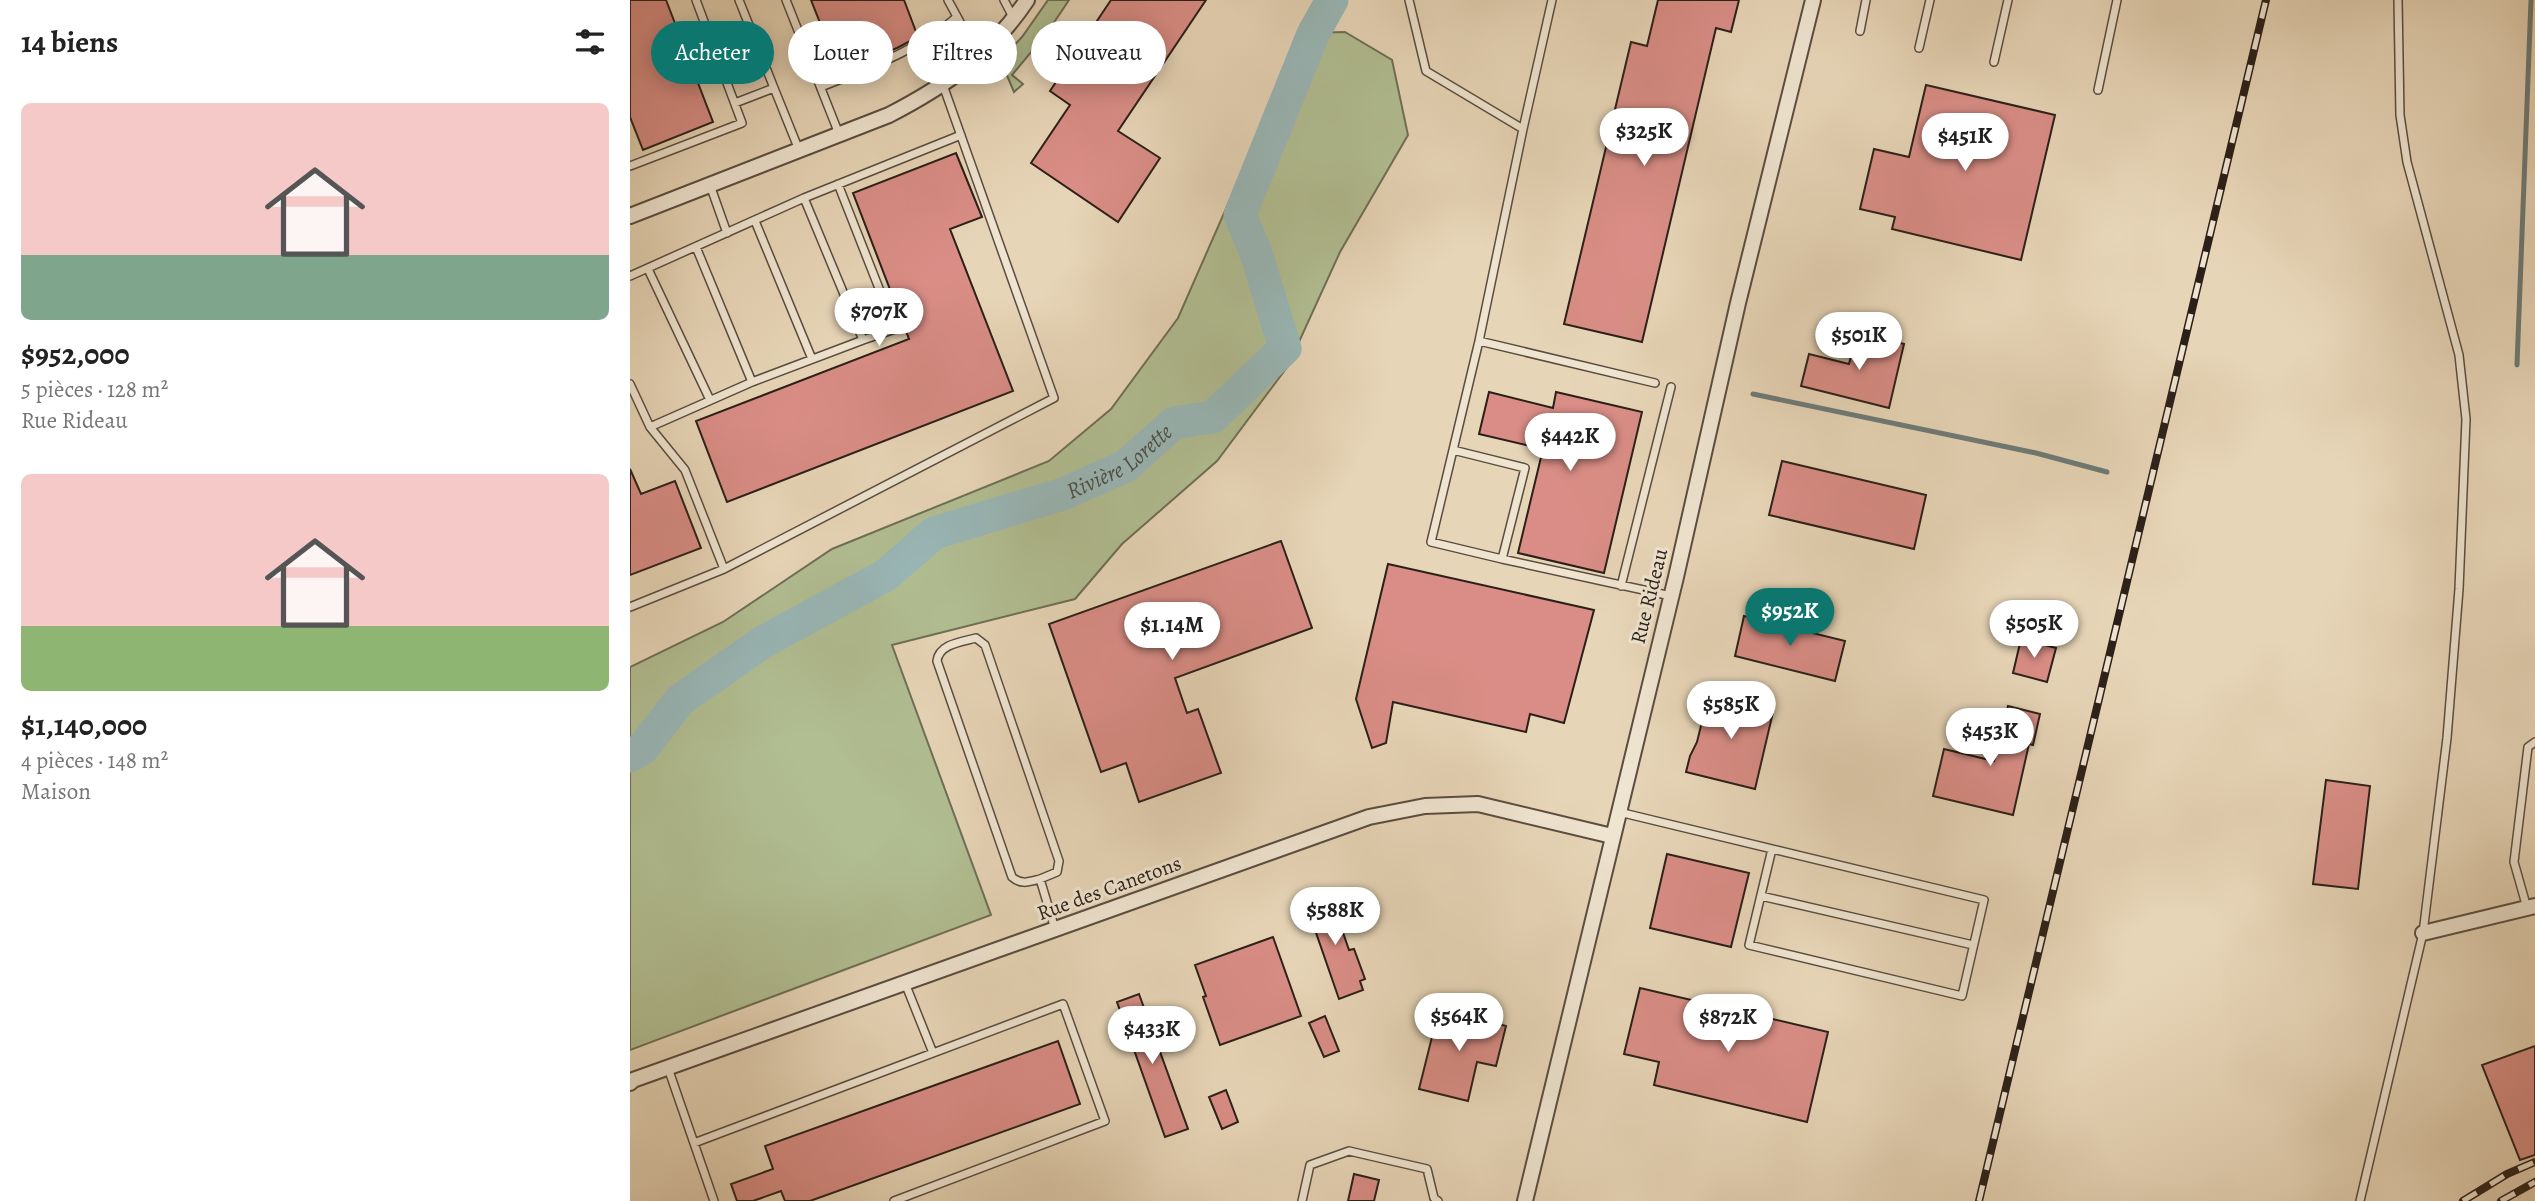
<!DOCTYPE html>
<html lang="fr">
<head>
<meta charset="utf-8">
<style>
	:root { --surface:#fff; --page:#f6f6f6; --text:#222; --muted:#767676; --accent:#0f766e }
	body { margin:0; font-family:Alegreya,serif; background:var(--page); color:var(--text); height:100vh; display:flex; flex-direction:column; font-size:26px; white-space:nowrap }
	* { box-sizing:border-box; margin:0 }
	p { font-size:23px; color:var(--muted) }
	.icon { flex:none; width:38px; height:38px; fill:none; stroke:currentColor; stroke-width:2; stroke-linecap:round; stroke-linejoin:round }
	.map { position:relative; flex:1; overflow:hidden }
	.sheet { display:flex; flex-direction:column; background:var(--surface); width:630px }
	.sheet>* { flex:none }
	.banner { position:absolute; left:21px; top:21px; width:665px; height:63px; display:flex; gap:14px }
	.price { position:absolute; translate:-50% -60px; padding:0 16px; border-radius:24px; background:#fff; color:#222; font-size:23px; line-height:46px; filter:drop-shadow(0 2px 4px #0008) }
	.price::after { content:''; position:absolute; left:50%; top:42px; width:21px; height:16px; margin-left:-10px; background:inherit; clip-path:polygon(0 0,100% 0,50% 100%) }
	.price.on { background:var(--accent); color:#fff }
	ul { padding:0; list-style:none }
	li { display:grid; align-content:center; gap:14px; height:371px; padding:0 21px }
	li span { display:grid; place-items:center; height:217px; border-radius:10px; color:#555 }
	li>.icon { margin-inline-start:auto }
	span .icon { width:126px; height:126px; fill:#fffc; stroke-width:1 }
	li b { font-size:30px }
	h2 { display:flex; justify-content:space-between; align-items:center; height:84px; padding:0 21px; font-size:30px }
	.pill { padding:0 24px; border-radius:32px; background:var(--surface); box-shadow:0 4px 18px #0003; font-size:24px; line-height:63px }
	.pill.on { background:var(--accent); color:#fff }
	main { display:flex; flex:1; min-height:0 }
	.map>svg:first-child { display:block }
</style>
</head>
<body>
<main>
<section class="sheet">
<h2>14 biens<svg class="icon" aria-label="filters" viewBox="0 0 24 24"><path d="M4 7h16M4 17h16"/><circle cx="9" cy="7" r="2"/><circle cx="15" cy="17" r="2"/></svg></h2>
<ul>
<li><span style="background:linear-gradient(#f6c9c9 70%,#7fa58c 0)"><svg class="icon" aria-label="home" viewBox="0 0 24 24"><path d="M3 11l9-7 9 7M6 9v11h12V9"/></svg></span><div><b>$952,000</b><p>5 pièces · 128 m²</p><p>Rue Rideau</p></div></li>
<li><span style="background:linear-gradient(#f6c9c9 70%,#8fb573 0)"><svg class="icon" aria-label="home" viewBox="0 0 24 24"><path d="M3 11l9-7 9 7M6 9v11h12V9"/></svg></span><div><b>$1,140,000</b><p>4 pièces · 148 m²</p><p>Maison</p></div></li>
</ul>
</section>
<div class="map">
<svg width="1905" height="1201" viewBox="0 0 1905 1201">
	<rect width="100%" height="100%" fill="#e7d5b7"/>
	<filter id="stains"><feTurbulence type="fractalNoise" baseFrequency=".00286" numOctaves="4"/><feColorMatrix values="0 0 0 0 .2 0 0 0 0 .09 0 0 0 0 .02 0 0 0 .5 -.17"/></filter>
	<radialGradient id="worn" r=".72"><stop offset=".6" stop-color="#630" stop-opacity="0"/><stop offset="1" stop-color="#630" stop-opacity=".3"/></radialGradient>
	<path fill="#b1be92" stroke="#6e6f56" stroke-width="2" d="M 418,0 L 439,0 L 417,33 L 382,75 L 393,84 L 384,92 L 373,66 L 374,56 L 392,37 Z
		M 715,32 L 762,60 L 778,135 L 710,252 L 658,366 L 587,461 L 492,544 L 445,599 L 262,645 L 361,915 L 0,1050 L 0,667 L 93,622 L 202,549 L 419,461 L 481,409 L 548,318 L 673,33 Z"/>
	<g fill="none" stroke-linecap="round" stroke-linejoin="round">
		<path stroke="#6d7b78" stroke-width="5" d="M 1887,365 L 1901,0
			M 1123,394 L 1406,453 L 1477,472"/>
		<path stroke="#99b7b7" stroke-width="33" id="s1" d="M 0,756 L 13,748 L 50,700 L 133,642 L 256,575 L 304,533 L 433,494 L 496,466 L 544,423 L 583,417 L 655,348 L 626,253 L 610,215 L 683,34 L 702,0"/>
	</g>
	<path fill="#d98d86" stroke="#2b2019" stroke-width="2" d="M 0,0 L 36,0 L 83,122 L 13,150 L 0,117 Z
		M 181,0 L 274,0 L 288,37 L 267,48 L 209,71 Z
		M 481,0 L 576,0 L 488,131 L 530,158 L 488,222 L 401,163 L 440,105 L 420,91 Z
		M 1028,0 L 1109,0 L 1101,32 L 1086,28 L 1012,342 L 934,324 L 1001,42 L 1017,46 Z
		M 1296,85 L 1425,115 L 1391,260 L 1262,229 L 1265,217 L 1230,209 L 1244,149 L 1279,157 Z
		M 326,153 L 352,217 L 320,229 L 383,391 L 97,502 L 66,421 L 279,339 L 223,193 Z
		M 1227,332 L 1274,344 L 1259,408 L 1171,386 L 1179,354 L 1219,364 Z
		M 859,392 L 923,408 L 926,392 L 1012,412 L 974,573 L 888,553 L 913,449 L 849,434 Z
		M 1152,461 L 1296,495 L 1284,549 L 1139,515 Z
		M 0,469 L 11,494 L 45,481 L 71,548 L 0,575 Z
		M 651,541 L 682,628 L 545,678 L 557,713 L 568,709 L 591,773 L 509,802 L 496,763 L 471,772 L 419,624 Z
		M 758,564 L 964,610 L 934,723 L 900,714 L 896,732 L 763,702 L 756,743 L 742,748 L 726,699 Z
		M 1114,616 L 1215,641 L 1205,681 L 1105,656 Z
		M 1391,639 L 1426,648 L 1417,682 L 1383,673 Z
		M 1079,693 L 1144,708 L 1125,789 L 1056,772 L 1060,756 L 1067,742 Z
		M 1378,706 L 1410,714 L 1403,745 L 1399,744 L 1383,815 L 1303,796 L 1314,749 L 1364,761 Z
		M 1696,780 L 1740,786 L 1728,889 L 1683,884 Z
		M 1037,854 L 1119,873 L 1101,947 L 1020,928 Z
		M 699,892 L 719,950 L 724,949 L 735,979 L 730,981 L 733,990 L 709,999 L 675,901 Z
		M 643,937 L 671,1016 L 590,1045 L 573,997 L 576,996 L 565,965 Z
		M 1010,988 L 1198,1032 L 1177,1122 L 1024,1085 L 1029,1062 L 994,1054 Z
		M 509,994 L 558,1129 L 535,1137 L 487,1002 Z
		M 809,1009 L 876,1026 L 866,1066 L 847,1062 L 838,1101 L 789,1089 Z
		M 695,1016 L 709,1051 L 694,1057 L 679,1023 Z
		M 428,1041 L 450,1104 L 180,1201 L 155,1201 L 151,1191 L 123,1201 L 107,1201 L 101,1184 L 143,1169 L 135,1146 Z
		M 1905,1046 L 1905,1155 L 1890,1160 L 1852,1065 Z
		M 596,1090 L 608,1122 L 592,1129 L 579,1097 Z
		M 724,1174 L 749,1180 L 744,1201 L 718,1201 Z"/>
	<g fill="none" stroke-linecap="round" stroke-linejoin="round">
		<g stroke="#5a4d40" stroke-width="10">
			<path id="lane" d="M 109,0 L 144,88
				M 156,0 L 209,134
				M 318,0 L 349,57
				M 374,0 L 384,19
				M 779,0 L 796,71 L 893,129 L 849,341 L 823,450
				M 1230,31 L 1236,0
				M 1289,48 L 1300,0
				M 1364,62 L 1378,0
				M 191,87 C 238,68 289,50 327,17
				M 1468,90 L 1487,0
				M 105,103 L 144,88 L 169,150
				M 893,129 L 922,0
				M 0,166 L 112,123 L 66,0
				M 208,184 L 265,329 L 233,340
				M 80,185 L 97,233
				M 174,198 L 331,135
				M 125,221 L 182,359
				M 66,247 L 122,382
				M 18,269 L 80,400
				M 0,276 L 174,198 L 233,340 L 122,382 L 20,427 L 0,384
				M 849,341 L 1025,383
				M 872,559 L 801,542 L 823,450 L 895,468 L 872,559 L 1041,596
				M 94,569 L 424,398 L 313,85
				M 991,586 L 1041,387
				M 0,607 L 94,569 L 55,470 L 20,427
				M 989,812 L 1354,900 L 1332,996 L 1119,945 L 1142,849
				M 410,879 L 427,872 L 429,861 L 355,645 L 346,638 C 331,642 309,644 307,661 L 382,877 C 391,885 398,882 410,879 L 425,929
				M 1131,896 L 1343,945
				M 1897,908 L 1884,862 L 1898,747 L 1905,742
				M 275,983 L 303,1053
				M 38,1068 L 84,1201
				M 64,1143 L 433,1004 L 475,1121 L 264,1201
				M 672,1201 L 680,1165 L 719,1151 L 797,1169 L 804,1198 L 808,1201
				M 1730,1201 L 1793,933 L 1817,738 L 1829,589 L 1836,419 L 1829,355 L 1777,162 L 1770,115 L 1768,0"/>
		</g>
		<g stroke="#5a4d40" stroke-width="18">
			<path id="street" d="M 0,216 L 259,115 C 317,85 360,55 397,0
				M 1793,933 L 1905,906
				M 0,1083 L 3,1080 L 739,817 L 795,806 L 848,804 L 982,836
				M 895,1201 L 1046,577 L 1108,303 L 1183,0"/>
		</g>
		<use href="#lane" stroke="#efe4d0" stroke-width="7"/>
		<use href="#street" stroke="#efe4d0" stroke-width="14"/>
		<g stroke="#2b2019" stroke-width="8">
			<path id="rail" d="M 1349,1201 L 1636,0
				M 1833,1201 L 1877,1174 L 1905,1162
				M 1871,1201 L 1905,1182"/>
		</g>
		<use href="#rail" stroke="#efe4d0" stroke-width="5" stroke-dasharray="16" stroke-linecap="butt"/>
	</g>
	<g text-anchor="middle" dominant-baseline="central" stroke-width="6" stroke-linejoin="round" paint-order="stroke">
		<g font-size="21" fill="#2b2019" stroke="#efe4d0">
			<text transform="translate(1019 596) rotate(-76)">Rue Rideau</text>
			<text transform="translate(479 888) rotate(-20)">Rue des Canetons</text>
		</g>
		<g font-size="23" font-style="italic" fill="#4c4d48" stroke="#efe4d0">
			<text stroke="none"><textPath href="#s1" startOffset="581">Rivière Lorette</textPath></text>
		</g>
	</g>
	<rect width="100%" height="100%" filter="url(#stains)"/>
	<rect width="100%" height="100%" fill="url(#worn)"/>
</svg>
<b class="price" style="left:1014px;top:168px">$325K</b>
<b class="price" style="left:1335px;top:173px">$451K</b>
<b class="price" style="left:249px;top:348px">$707K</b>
<b class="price" style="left:1229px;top:372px">$501K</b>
<b class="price" style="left:940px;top:473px">$442K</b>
<b class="price on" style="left:1160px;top:648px">$952K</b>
<b class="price" style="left:1404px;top:660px">$505K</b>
<b class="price" style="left:542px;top:662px">$1.14M</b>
<b class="price" style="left:1101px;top:741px">$585K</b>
<b class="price" style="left:1360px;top:768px">$453K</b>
<b class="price" style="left:705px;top:947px">$588K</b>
<b class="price" style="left:829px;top:1053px">$564K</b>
<b class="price" style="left:1098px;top:1054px">$872K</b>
<b class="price" style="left:522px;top:1066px">$433K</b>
<div class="banner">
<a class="pill on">Acheter</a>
<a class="pill">Louer</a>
<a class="pill">Filtres</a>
<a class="pill">Nouveau</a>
</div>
</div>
</main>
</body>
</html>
